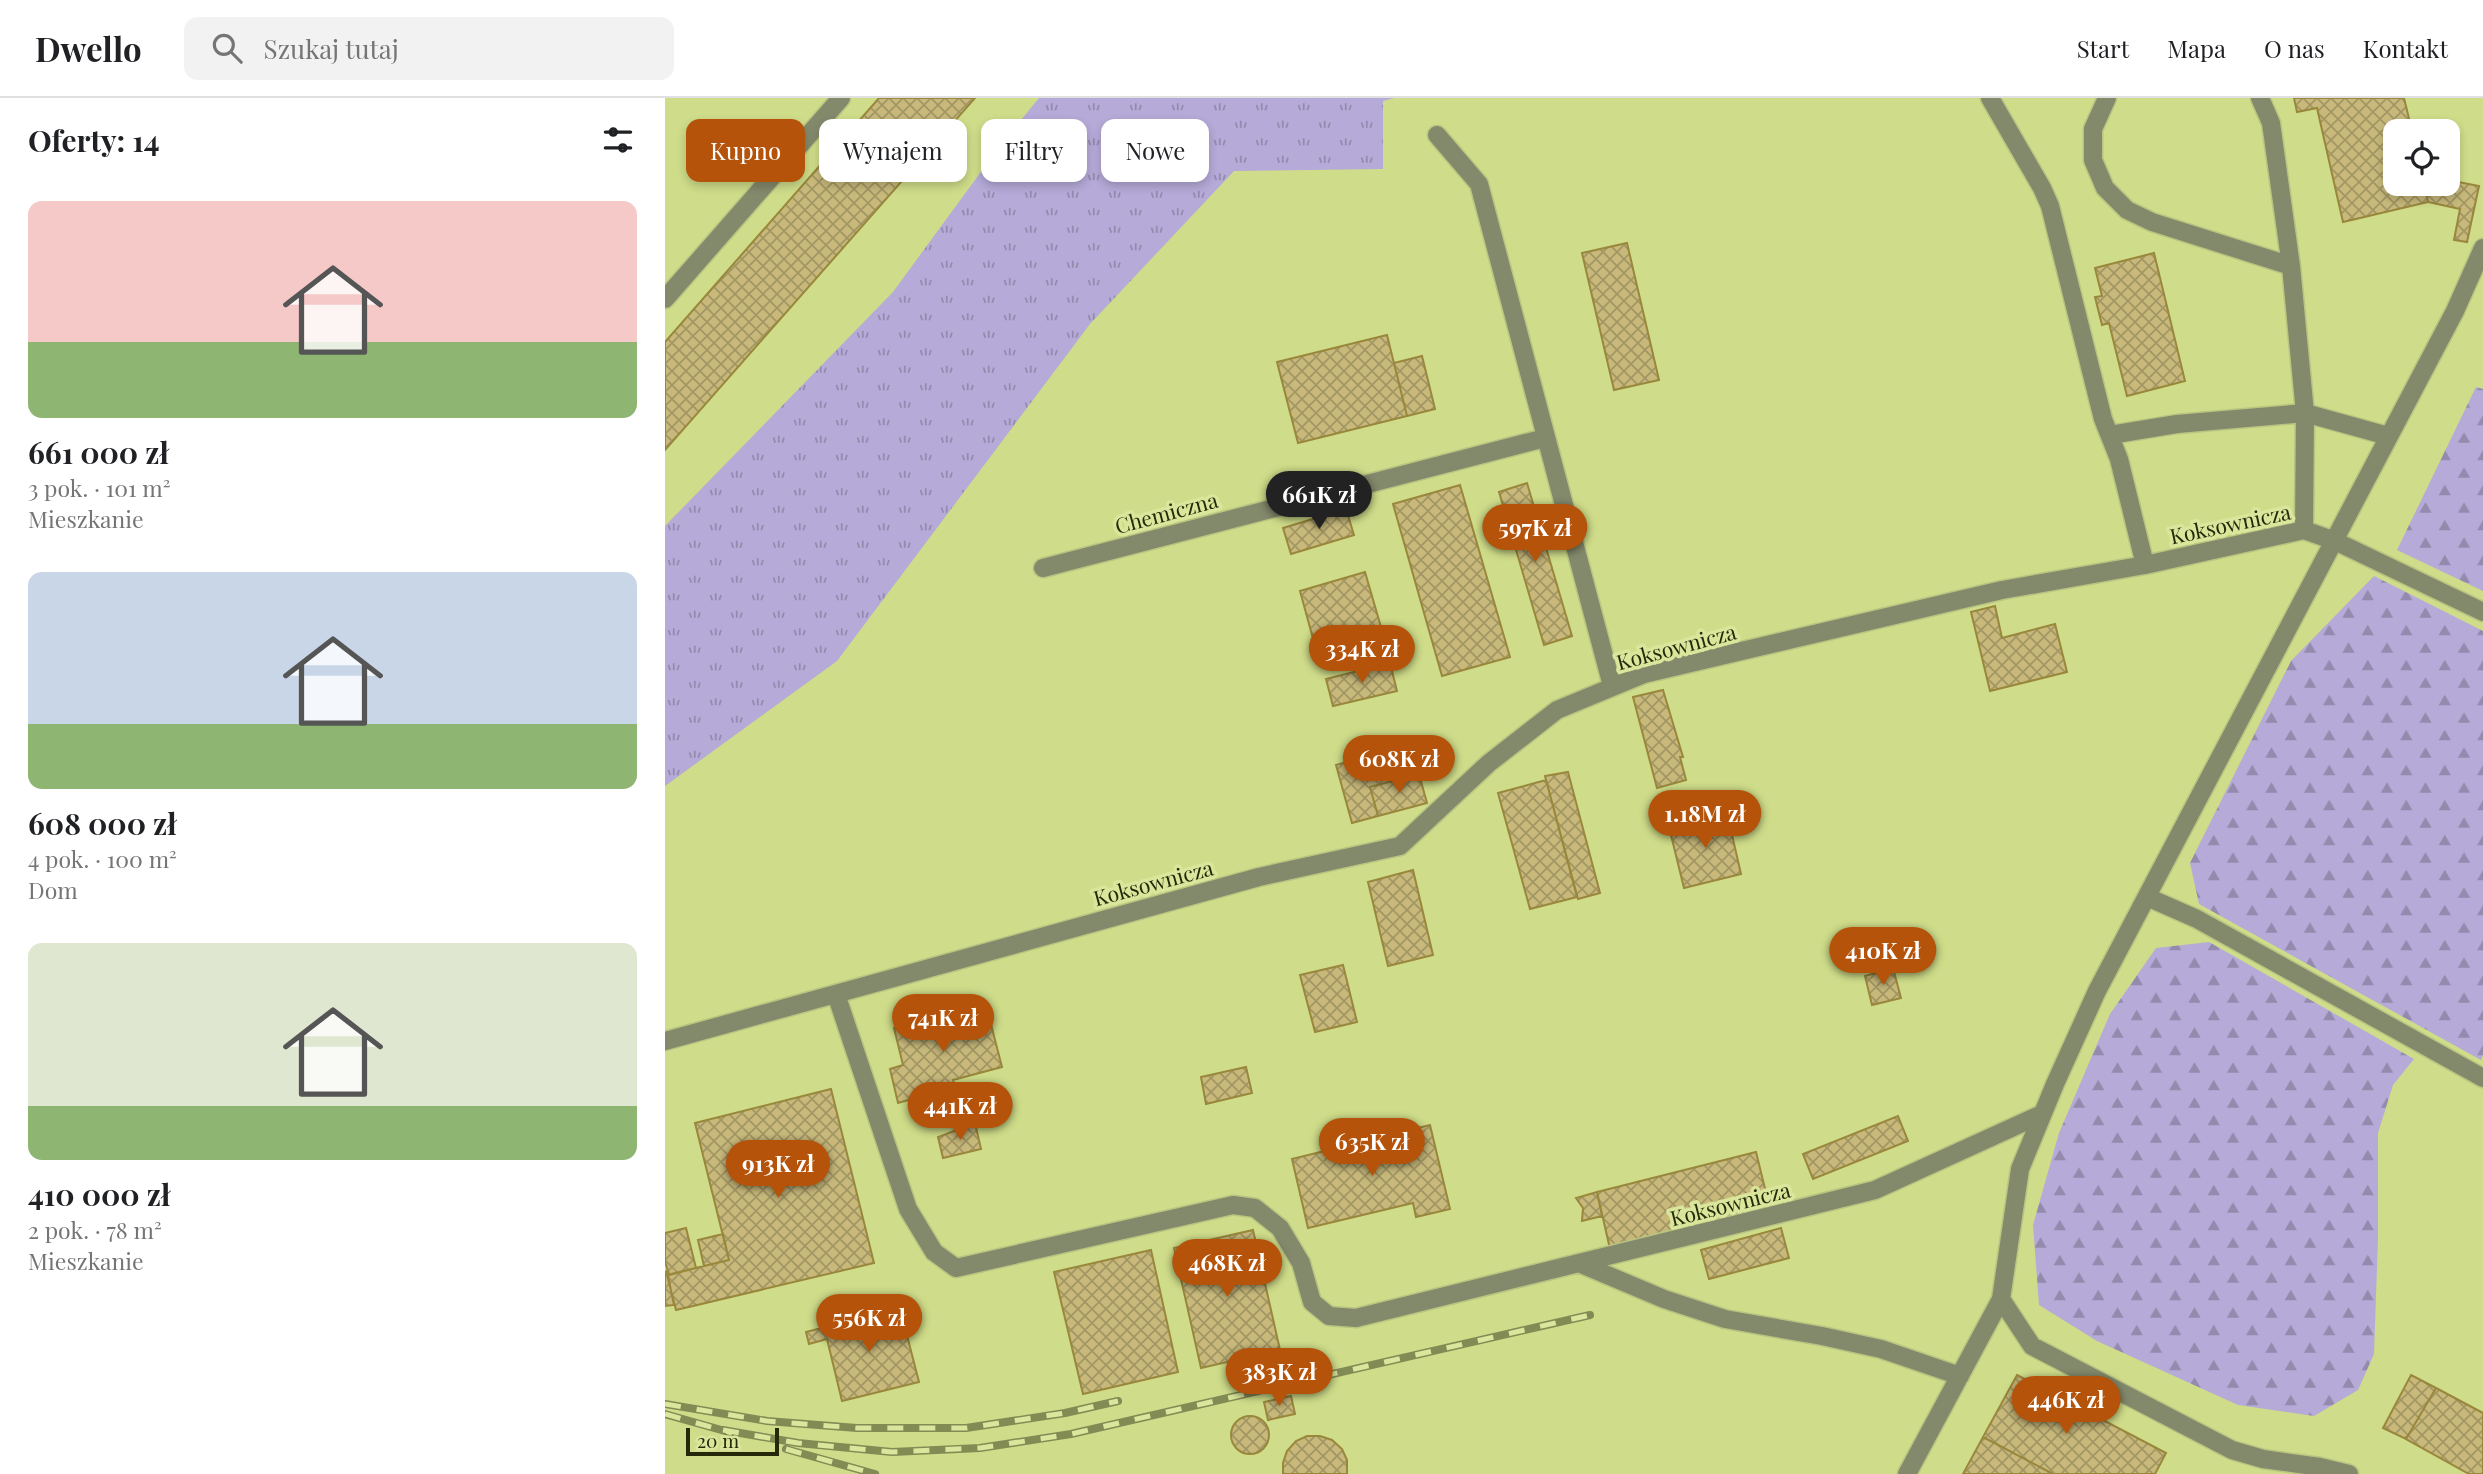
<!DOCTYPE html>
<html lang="pl">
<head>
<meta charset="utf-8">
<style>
	:root { --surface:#fff; --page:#f2f2f2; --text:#202124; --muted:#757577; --line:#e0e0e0; --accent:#b45309 }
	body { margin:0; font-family:"Playfair Display",serif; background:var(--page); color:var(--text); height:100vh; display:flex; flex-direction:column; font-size:26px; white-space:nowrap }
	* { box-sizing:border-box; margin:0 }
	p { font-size:23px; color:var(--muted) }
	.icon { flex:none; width:38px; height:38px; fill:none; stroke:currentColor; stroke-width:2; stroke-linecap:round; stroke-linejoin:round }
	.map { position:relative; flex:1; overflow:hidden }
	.details { display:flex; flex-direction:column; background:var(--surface); width:665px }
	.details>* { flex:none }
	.banner { position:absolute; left:21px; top:21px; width:665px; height:63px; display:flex; gap:14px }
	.buttons { position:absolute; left:1718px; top:21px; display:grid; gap:14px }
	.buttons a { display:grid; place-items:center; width:77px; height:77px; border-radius:14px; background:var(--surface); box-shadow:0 4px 10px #0003; font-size:35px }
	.scale { position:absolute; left:21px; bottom:18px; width:93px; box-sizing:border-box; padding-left:7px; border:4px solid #25290a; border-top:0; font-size:19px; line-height:24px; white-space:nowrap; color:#25290a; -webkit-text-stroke:5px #dae69b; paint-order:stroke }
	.price { position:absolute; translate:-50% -60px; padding:0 16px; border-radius:24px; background:var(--accent); color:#fff; font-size:23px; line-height:46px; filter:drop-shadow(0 2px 4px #0008) }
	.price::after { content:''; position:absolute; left:50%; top:42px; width:21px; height:16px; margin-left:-10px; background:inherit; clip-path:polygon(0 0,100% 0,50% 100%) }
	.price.active { background:#222; color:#fff }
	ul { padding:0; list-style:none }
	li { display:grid; align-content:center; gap:14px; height:371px; padding:0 28px }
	li span { display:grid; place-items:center; height:217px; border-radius:14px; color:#555 }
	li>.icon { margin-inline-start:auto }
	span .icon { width:126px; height:126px; fill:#fffc; stroke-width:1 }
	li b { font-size:30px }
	h2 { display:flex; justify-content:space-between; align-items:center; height:84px; padding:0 28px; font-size:30px }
	.chip { padding:0 24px; border-radius:14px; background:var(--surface); box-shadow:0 4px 10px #0003; font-size:24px; line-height:63px }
	.chip.active { background:var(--accent); color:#fff }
	header { display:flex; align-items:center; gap:42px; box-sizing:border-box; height:98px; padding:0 35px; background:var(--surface); border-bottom:2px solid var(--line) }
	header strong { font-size:33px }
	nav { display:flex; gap:38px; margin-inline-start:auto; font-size:24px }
	.search { width:490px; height:63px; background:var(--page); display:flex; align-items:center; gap:18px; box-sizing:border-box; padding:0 24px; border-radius:14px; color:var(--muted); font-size:26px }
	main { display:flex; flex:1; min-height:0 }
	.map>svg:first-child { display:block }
</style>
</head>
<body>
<header>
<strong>Dwello</strong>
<div class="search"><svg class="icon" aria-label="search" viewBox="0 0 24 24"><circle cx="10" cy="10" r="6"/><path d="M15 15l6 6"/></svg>Szukaj tutaj</div>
<nav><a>Start</a><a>Mapa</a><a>O nas</a><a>Kontakt</a></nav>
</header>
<main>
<section class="details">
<h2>Oferty: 14<svg class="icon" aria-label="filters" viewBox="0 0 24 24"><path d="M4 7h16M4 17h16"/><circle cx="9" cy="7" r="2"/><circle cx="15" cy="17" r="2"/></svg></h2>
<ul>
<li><span style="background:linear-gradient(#f6c9c9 65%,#8fb573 0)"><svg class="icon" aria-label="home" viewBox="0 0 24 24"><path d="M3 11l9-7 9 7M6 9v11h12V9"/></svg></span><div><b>661 000 zł</b><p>3 pok. · 101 m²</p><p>Mieszkanie</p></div></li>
<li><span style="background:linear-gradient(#c9d6e8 70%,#8fb573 0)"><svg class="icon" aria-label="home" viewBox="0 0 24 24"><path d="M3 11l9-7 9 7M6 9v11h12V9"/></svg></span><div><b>608 000 zł</b><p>4 pok. · 100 m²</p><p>Dom</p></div></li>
<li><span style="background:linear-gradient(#dfe7d0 75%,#8fb573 0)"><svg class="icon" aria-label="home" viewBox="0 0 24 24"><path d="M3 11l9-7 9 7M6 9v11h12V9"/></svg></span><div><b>410 000 zł</b><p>2 pok. · 78 m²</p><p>Mieszkanie</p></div></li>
</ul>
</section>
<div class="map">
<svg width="1818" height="1376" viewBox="0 0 1818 1376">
	<defs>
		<pattern id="grass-tufts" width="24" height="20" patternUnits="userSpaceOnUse" patternTransform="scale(1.75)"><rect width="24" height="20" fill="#b5aad8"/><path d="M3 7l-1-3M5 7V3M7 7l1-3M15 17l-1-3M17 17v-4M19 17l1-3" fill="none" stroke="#938aad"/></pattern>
		<pattern id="forest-firs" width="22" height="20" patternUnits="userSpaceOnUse" patternTransform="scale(1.75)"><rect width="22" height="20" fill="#b5aad8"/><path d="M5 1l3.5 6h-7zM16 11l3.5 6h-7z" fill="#938aad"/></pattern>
		<pattern id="building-cross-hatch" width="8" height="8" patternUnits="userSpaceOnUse" patternTransform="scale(1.75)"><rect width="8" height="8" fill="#c8b97b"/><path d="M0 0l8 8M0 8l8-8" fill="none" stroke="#a29663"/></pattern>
	</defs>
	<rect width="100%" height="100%" fill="#dae69b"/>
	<path fill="#cfdc89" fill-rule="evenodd" d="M 0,0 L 1818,0 L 1818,1376 L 0,1376 ZM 1731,33 L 1783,33 L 1783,86 L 1731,86 Z"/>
	<path fill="url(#grass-tufts)" d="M 374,0 L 729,0 L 718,3 L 718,71 L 569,73 L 425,226 L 172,563 L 0,688 L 0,428 L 228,194 L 337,45 Z"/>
	<path fill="url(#forest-firs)" d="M 1811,289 L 1818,291 L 1818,493 L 1732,452 Z
		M 1709,478 L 1818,533 L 1818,957 L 1816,962 L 1534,806 L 1525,765 L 1626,563 Z
		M 1544,844 L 1749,961 L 1728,987 L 1713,1035 L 1713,1140 L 1709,1256 L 1693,1292 L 1649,1318 L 1573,1307 L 1432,1243 L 1374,1207 L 1368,1127 L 1394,1035 L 1445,916 L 1491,850 Z"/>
	<path fill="url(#building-cross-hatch)" stroke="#99873c" stroke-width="2" d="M 214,0 L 310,0 L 0,352 L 0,244 Z
		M 1629,0 L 1739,0 L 1747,33 L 1731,33 L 1731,86 L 1759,86 L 1763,104 L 1678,124 L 1652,10 L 1632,14 Z
		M 1783,82 L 1814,88 L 1802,144 L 1789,142 L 1795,111 L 1763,104 L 1759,86 L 1783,86 Z
		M 962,145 L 994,282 L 949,292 L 917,155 Z
		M 1489,155 L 1520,283 L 1462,298 L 1444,225 L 1437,227 L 1430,199 L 1437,198 L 1430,170 Z
		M 722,237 L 742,318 L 633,345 L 612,264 Z
		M 757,258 L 770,311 L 742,318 L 729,265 Z
		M 862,385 L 907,538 L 879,547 L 834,394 Z
		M 795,387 L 845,559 L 777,578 L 728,406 Z
		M 681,411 L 689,437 L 626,456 L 618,430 Z
		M 700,474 L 716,529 L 650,548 L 635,493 Z
		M 1330,508 L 1337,540 L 1390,526 L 1402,574 L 1325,593 L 1306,514 Z
		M 725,565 L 732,593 L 668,608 L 661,581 Z
		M 998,592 L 1018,659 L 1015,659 L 1021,682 L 992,690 L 968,599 Z
		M 746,646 L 754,676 L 705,689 L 713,718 L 687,725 L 671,667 Z
		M 903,674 L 935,795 L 913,801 L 880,678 Z
		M 754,676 L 762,705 L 713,718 L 705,689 Z
		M 881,682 L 912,799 L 865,811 L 833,695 Z
		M 1062,715 L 1076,776 L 1019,790 L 1004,729 Z
		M 748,772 L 768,857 L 723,868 L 703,784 Z
		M 678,867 L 692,924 L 650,934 L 635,877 Z
		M 1228,870 L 1236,900 L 1207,907 L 1200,878 Z
		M 321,907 L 337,969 L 288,982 L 292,995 L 249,1006 L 247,1001 L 233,1005 L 225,971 L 238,967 L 229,930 Z
		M 581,969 L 587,995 L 541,1006 L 536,979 Z
		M 166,991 L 209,1165 L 11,1212 L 2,1177 L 64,1162 L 30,1025 Z
		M 1233,1018 L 1243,1043 L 1148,1081 L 1138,1056 Z
		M 310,1025 L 316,1051 L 278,1060 L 273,1039 Z
		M 765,1027 L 785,1111 L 751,1119 L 748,1105 L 643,1130 L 627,1061 Z
		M 1091,1054 L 1105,1111 L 945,1151 L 932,1094 Z
		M 932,1094 L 937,1118 L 917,1123 L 918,1110 L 911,1100 Z
		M 21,1130 L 31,1170 L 4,1177 L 0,1163 L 0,1135 Z
		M 1116,1130 L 1124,1160 L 1044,1181 L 1036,1152 Z
		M 588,1132 L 615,1252 L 536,1270 L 509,1150 Z
		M 58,1136 L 64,1162 L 39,1168 L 33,1142 Z
		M 486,1152 L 513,1274 L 418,1296 L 389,1174 Z
		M 2,1173 L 9,1207 L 0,1208 L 0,1174 Z
		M 235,1210 L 254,1284 L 177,1303 L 162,1241 L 144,1246 L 141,1234 Z
		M 1352,1277 L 1501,1355 L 1490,1376 L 1388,1376 L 1318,1339 Z
		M 1746,1277 L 1771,1290 L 1741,1341 L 1718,1330 Z
		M 1771,1290 L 1818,1315 L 1818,1376 L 1804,1376 L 1741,1341 Z
		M 626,1298 L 630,1316 L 603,1322 L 599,1304 Z
		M566 1337a19 19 0 1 1 38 0a19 19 0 1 1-38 0Z
		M 642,1338 L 655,1338 L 667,1342 L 677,1351 L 682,1362 L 682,1376 L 618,1376 L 618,1365 L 622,1353 L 631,1343 Z
		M 1318,1339 L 1388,1376 L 1298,1376 Z"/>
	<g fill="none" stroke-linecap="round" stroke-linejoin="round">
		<g stroke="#b9c481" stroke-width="21">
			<path id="minor" d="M 1325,0 L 1377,90 L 1385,108 L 1438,321 L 1454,361 L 1480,467
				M 1442,0 L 1428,31 L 1428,62 L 1440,90 L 1462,112 L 1487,124 L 1626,168
				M 1595,0 L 1606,25 L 1626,168 L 1640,315 L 1639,432
				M 772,37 L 814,86 L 947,588
				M 0,201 L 176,0
				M 1445,337 L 1512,326 L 1640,315 L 1723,338
				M 378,470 L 880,340
				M 1482,799 L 1532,821 L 1818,980
				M 171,896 L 243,1111 L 269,1154 L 291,1170 L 568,1107 L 590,1110 L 615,1130 L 636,1165 L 647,1204 L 664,1218 L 691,1220 L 1210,1092 L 1377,1016
				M 0,943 L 594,779 L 735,748 L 824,665 L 892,612 L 979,576 L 1337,492 L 1480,467 L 1639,432 L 1670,443 L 1818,514
				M 916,1166 L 999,1201 L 1060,1221 L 1157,1238 L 1216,1251 L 1295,1278
				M 1242,1376 L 1336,1201
				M 1684,1376 L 1655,1369 L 1598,1361 L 1567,1352 L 1367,1248 L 1336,1201 L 1355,1071 L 1390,986 L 1432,893 L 1790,213 L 1818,150"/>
		</g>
		<use href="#minor" stroke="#83896b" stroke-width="18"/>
		<g stroke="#838b55" stroke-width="8">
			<path id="rail" d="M 0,1306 L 102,1323 L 192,1330 L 301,1330 L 400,1315 L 453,1303
				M 0,1316 L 67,1335
				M 58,1332 L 133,1345 L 227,1354 L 315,1350 L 406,1336 L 925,1217
				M 121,1351 L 210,1376"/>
		</g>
		<use href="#rail" stroke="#dae69b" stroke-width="5" stroke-dasharray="16" stroke-linecap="butt"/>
	</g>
	<g text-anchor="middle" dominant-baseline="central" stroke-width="7" stroke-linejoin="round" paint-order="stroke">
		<g font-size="21" fill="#25290a" stroke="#dae69b">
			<text transform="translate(501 414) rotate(-15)">Chemiczna</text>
			<text transform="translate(1565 425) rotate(-12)">Koksownicza</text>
			<text transform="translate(1011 548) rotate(-15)">Koksownicza</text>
			<text transform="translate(488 784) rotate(-15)">Koksownicza</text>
			<text transform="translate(1065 1105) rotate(-14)">Koksownicza</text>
		</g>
	</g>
</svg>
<div class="buttons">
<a><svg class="icon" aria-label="locate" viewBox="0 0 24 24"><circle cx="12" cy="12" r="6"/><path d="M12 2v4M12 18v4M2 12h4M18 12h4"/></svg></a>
</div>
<div class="scale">20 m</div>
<b class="price active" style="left:654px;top:433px">661K zł</b>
<b class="price" style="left:870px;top:466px">597K zł</b>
<b class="price" style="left:697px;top:587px">334K zł</b>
<b class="price" style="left:734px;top:697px">608K zł</b>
<b class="price" style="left:1040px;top:752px">1.18M zł</b>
<b class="price" style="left:1218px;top:889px">410K zł</b>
<b class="price" style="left:278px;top:956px">741K zł</b>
<b class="price" style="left:295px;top:1044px">441K zł</b>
<b class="price" style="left:707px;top:1080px">635K zł</b>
<b class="price" style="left:113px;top:1102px">913K zł</b>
<b class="price" style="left:562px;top:1201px">468K zł</b>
<b class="price" style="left:204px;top:1256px">556K zł</b>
<b class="price" style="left:614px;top:1310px">383K zł</b>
<b class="price" style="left:1401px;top:1338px">446K zł</b>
<div class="banner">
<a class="chip active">Kupno</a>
<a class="chip">Wynajem</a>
<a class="chip">Filtry</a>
<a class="chip">Nowe</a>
</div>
</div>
</main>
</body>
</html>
